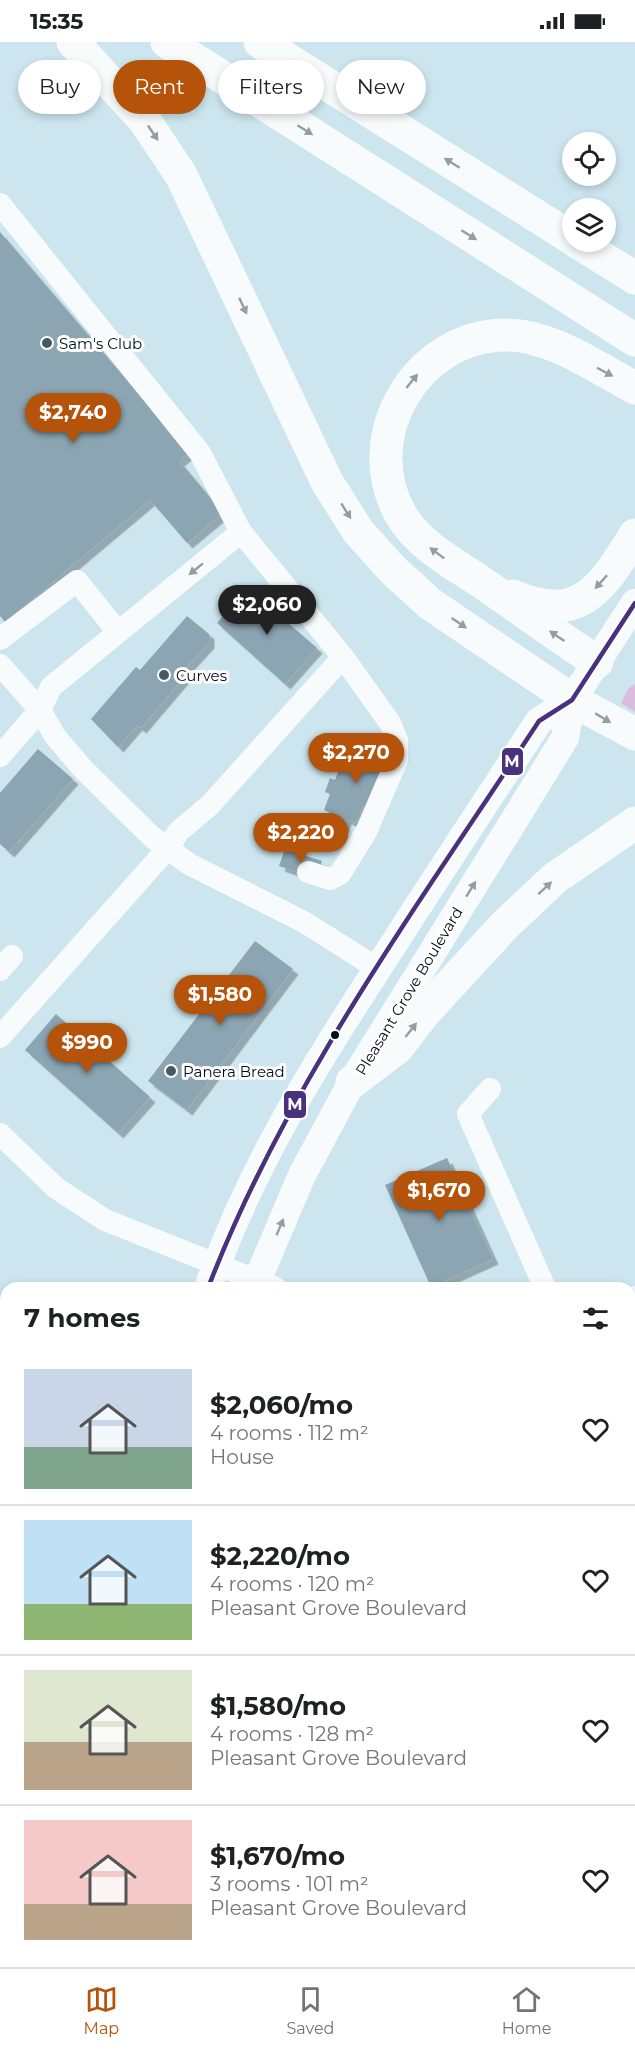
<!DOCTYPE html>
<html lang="en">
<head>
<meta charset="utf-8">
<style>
	:root { --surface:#fff; --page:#f2f2f2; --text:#202124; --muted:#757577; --line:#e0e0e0; --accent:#b45309 }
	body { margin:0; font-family:Montserrat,sans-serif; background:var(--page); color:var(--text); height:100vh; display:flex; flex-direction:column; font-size:22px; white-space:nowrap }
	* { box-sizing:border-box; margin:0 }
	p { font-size:20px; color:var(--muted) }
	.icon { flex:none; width:33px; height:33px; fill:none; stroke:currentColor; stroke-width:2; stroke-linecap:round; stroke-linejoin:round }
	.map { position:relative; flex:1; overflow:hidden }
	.side { position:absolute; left:0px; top:1240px; width:636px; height:686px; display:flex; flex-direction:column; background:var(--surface); border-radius:18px 18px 0 0; box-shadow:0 3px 9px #0003 }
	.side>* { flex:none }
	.top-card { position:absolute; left:18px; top:18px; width:600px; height:54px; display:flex; gap:12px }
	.buttons { position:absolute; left:562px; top:90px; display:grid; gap:12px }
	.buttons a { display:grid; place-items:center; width:54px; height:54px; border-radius:50%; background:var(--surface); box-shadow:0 3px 9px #0003; font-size:30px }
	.price { position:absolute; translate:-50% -51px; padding:0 14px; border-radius:21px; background:var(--accent); color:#fff; font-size:20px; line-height:39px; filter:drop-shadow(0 2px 3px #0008) }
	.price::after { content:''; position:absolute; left:50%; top:36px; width:18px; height:14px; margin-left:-9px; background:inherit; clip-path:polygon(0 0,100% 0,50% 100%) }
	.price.selected { background:#222; color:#fff }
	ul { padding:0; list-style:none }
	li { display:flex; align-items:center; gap:18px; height:150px; padding:0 24px }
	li+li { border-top:2px solid var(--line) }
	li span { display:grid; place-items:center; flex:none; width:168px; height:120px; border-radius:0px; color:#555 }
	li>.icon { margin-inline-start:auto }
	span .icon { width:72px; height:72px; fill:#fffc; stroke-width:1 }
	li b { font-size:26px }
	h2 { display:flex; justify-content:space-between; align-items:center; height:72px; padding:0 24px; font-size:26px }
	.tag { padding:0 21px; border-radius:27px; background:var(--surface); box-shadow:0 3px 9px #0003; font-size:21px; line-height:54px }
	.tag.selected { background:var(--accent); color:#fff }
	.status { display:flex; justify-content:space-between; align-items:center; height:42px; padding:0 30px; background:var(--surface); direction:ltr }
	.status svg { height:16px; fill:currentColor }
	.dock { display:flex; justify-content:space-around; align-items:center; height:84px; border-top:2px solid var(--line); background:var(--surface); font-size:16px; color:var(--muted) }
	.dock a { display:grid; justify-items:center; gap:3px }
	.dock .selected { color:var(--accent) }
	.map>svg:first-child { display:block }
</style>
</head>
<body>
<div class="status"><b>15:35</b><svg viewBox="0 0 49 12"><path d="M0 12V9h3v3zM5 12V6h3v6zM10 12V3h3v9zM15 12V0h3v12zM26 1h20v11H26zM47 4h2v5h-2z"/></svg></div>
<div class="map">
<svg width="635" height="1925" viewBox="0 0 635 1925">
	<defs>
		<filter id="shadow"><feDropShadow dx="5.5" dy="5.5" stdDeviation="0" flood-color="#0004"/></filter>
	</defs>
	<rect width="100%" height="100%" fill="#cce5ee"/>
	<path fill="#dcbcdd" d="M 635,642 L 635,670 L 621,661 L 628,647 Z
		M 0,1691 L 6,1692 L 6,1920 L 69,1920 L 69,1925 L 0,1925 Z"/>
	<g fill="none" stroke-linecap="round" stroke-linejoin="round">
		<path stroke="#72e8bb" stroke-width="4.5" d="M 635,1665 L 635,1675
			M 630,1757 L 635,1741
			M 494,1925 L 500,1920"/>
	</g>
	<path fill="#8ca5b2" filter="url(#shadow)" d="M 0,190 L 189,411 L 179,419 L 223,471 L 187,501 L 150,458 L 5,580 L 0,574 Z
		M 248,546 L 317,606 L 285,642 L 217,581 Z
		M 187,574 L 209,592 L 209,601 L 185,627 L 188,631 L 141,686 L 137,683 L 118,705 L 91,677 L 136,625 L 140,628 Z
		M 364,700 L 383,707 L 379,715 L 391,719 L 372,767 L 363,764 L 356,781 L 346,777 L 343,786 L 326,780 L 330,771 L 324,768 L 330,752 L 325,750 L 330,736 L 335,738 L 348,705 L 356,707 L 358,703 L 363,705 Z
		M 38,707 L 73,737 L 9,810 L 0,802 L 0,751 Z
		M 285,807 L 322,819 L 316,837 L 279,824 Z
		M 255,899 L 293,927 L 187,1068 L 148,1039 Z
		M 56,972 L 150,1055 L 118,1091 L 25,1008 Z
		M 447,1116 L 493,1217 L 431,1245 L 385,1143 Z"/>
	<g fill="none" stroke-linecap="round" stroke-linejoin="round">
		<path stroke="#f7fbfc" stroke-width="22" d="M 0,162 L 200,411 L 241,490 L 343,615 L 390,681 L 397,698 L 397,718 L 366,790 L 340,832 L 330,837 L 308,830
			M 0,597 L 77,539 L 118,590
			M 0,623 L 40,668 L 55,694 L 83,727 L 152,795 L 189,822 L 304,880 L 377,926
			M 0,714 L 40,668 L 51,645 L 241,490
			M 0,928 L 12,914
			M 0,995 L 169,805 L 178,790 L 210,763 L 343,615
			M 490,1047 L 468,1072 L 545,1246
			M 0,1092 L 56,1146 L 105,1178 L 276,1246
			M 630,1257 L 635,1255
			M 0,1393 L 6,1393
			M 630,1426 L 635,1428
			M 0,1480 L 6,1481
			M 0,1566 L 6,1566
			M 0,1658 L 6,1659"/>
		<path stroke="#f7fbfc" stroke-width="28" d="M 208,1246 C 253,1119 319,1016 393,903 C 441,828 490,754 539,679 L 572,658 L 635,561
			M 254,1246 L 302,1133 L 352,1040 L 565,696 L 572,658
			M 102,1925 L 102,1920
			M 139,1925 L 139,1920"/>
		<path stroke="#f7fbfc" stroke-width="33" d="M 73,0 L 145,79 L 181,133 L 327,440 L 358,489 L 392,527 L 429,561 L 572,658 L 635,692
			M 167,0 L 635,298
			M 260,0 L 573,197
			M 577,200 L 635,236
			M 513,554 C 580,583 602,546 635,493
			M 597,620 C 559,595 522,568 484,542 C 455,522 420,505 401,473 C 356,395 417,293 506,293 C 552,293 595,325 635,346
			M 352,1040 L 398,1005 L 424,971 L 505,883 L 555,836 L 635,781"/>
		<g stroke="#fff" stroke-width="9">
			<path id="bus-1" d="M 208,1246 C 287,1041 419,862 539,679 L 572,658 L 635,561"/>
		</g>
		<use href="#bus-1" stroke="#48327e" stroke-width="4.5"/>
	</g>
	<defs><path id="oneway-solid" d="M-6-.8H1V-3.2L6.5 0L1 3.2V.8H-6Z" transform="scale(1.5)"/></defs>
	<g fill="#949da0">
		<use href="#oneway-solid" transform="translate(305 88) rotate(32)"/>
		<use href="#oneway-solid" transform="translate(153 91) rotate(56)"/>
		<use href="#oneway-solid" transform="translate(452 121) rotate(-148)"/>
		<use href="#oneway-solid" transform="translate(469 193) rotate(32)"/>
		<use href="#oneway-solid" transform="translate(243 264) rotate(65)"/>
		<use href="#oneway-solid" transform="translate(605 330) rotate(28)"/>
		<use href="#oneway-solid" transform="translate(412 339) rotate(-51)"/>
		<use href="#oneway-solid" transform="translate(346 469) rotate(58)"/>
		<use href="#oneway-solid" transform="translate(437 511) rotate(-143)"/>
		<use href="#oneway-solid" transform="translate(196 527) rotate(141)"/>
		<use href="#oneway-solid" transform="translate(601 540) rotate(132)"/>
		<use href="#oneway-solid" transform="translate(459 581) rotate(34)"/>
		<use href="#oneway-solid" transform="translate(557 594) rotate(-146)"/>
		<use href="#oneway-solid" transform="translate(603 676) rotate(31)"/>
		<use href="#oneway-solid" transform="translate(545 846) rotate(-43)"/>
		<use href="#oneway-solid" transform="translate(471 847) rotate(-58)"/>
		<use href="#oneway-solid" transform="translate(411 988) rotate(-52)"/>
		<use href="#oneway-solid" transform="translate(280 1185) rotate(-67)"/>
	</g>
	<g fill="#475a62" stroke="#fff" stroke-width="2">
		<circle cx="47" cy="301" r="6"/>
		<circle cx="164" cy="633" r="6"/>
		<circle cx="171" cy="1029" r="6"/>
	</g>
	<circle fill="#000f16" stroke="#fff" stroke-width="2" cx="335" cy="993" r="5"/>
	<g text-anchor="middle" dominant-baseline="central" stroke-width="6" stroke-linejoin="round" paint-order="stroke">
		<g font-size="15" fill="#000f16" stroke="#fff" text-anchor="start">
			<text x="59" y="301">Sam's Club</text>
			<text x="176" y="633">Curves</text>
			<text x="183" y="1029">Panera Bread</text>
		</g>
		<g font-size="15" fill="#000f16" stroke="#fff">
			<text transform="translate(409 949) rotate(-59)">Pleasant Grove Boulevard</text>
		</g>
	</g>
	<g stroke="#fff" stroke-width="2">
		<rect x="501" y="705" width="23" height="29" rx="6" fill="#48327e"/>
		<rect x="283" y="1048" width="24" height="29" rx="6" fill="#48327e"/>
	</g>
	<g font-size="16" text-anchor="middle" font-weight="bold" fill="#fff">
		<text x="512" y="725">M</text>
		<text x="295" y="1068">M</text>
	</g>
</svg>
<div class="buttons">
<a><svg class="icon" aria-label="locate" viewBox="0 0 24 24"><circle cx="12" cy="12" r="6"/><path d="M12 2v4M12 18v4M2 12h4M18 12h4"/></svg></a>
<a><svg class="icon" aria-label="layers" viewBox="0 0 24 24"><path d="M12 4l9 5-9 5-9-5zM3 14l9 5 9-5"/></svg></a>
</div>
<b class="price" style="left:73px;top:402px">$2,740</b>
<b class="price selected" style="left:267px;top:594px">$2,060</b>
<b class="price" style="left:356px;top:742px">$2,270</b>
<b class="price" style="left:301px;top:822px">$2,220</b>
<b class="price" style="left:220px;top:984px">$1,580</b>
<b class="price" style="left:87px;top:1032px">$990</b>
<b class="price" style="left:439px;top:1180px">$1,670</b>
<div class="top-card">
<a class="tag">Buy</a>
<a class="tag selected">Rent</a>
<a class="tag">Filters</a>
<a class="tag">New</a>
</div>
<section class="side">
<h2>7 homes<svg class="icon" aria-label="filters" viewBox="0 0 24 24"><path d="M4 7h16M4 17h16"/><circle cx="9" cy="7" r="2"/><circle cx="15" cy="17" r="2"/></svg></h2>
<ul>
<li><span style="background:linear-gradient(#c9d6e8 65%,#7fa58c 0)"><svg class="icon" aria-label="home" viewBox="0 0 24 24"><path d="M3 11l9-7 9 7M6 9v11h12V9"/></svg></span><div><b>$2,060/mo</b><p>4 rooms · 112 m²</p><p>House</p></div><svg class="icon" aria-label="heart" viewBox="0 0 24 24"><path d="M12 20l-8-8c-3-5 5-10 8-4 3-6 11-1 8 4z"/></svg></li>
<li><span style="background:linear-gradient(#bfe0f5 70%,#8fb573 0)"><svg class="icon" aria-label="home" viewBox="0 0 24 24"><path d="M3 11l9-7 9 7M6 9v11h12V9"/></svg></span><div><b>$2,220/mo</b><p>4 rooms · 120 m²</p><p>Pleasant Grove Boulevard</p></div><svg class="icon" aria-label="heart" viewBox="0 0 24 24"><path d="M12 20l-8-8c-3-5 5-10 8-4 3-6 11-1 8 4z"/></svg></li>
<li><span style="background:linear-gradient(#dfe7d0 60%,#b9a48a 0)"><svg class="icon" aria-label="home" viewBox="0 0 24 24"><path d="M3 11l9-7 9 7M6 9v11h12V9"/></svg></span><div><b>$1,580/mo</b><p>4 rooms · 128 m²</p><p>Pleasant Grove Boulevard</p></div><svg class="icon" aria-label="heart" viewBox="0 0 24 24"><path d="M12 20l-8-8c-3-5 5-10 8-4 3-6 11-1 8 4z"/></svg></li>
<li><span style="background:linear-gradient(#f6c9c9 70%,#b9a48a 0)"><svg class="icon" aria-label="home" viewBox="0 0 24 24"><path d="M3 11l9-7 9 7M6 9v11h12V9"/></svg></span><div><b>$1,670/mo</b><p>3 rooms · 101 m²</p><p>Pleasant Grove Boulevard</p></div><svg class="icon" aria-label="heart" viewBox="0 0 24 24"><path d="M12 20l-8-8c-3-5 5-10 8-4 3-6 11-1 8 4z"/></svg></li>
</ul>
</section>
</div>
<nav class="dock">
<a class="selected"><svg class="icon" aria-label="map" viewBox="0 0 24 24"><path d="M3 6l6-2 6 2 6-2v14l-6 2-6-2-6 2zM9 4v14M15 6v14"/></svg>Map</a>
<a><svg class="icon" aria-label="saved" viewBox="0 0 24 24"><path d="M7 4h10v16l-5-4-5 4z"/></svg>Saved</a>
<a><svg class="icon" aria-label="home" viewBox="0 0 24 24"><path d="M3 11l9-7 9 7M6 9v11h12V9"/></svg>Home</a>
</nav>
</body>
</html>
